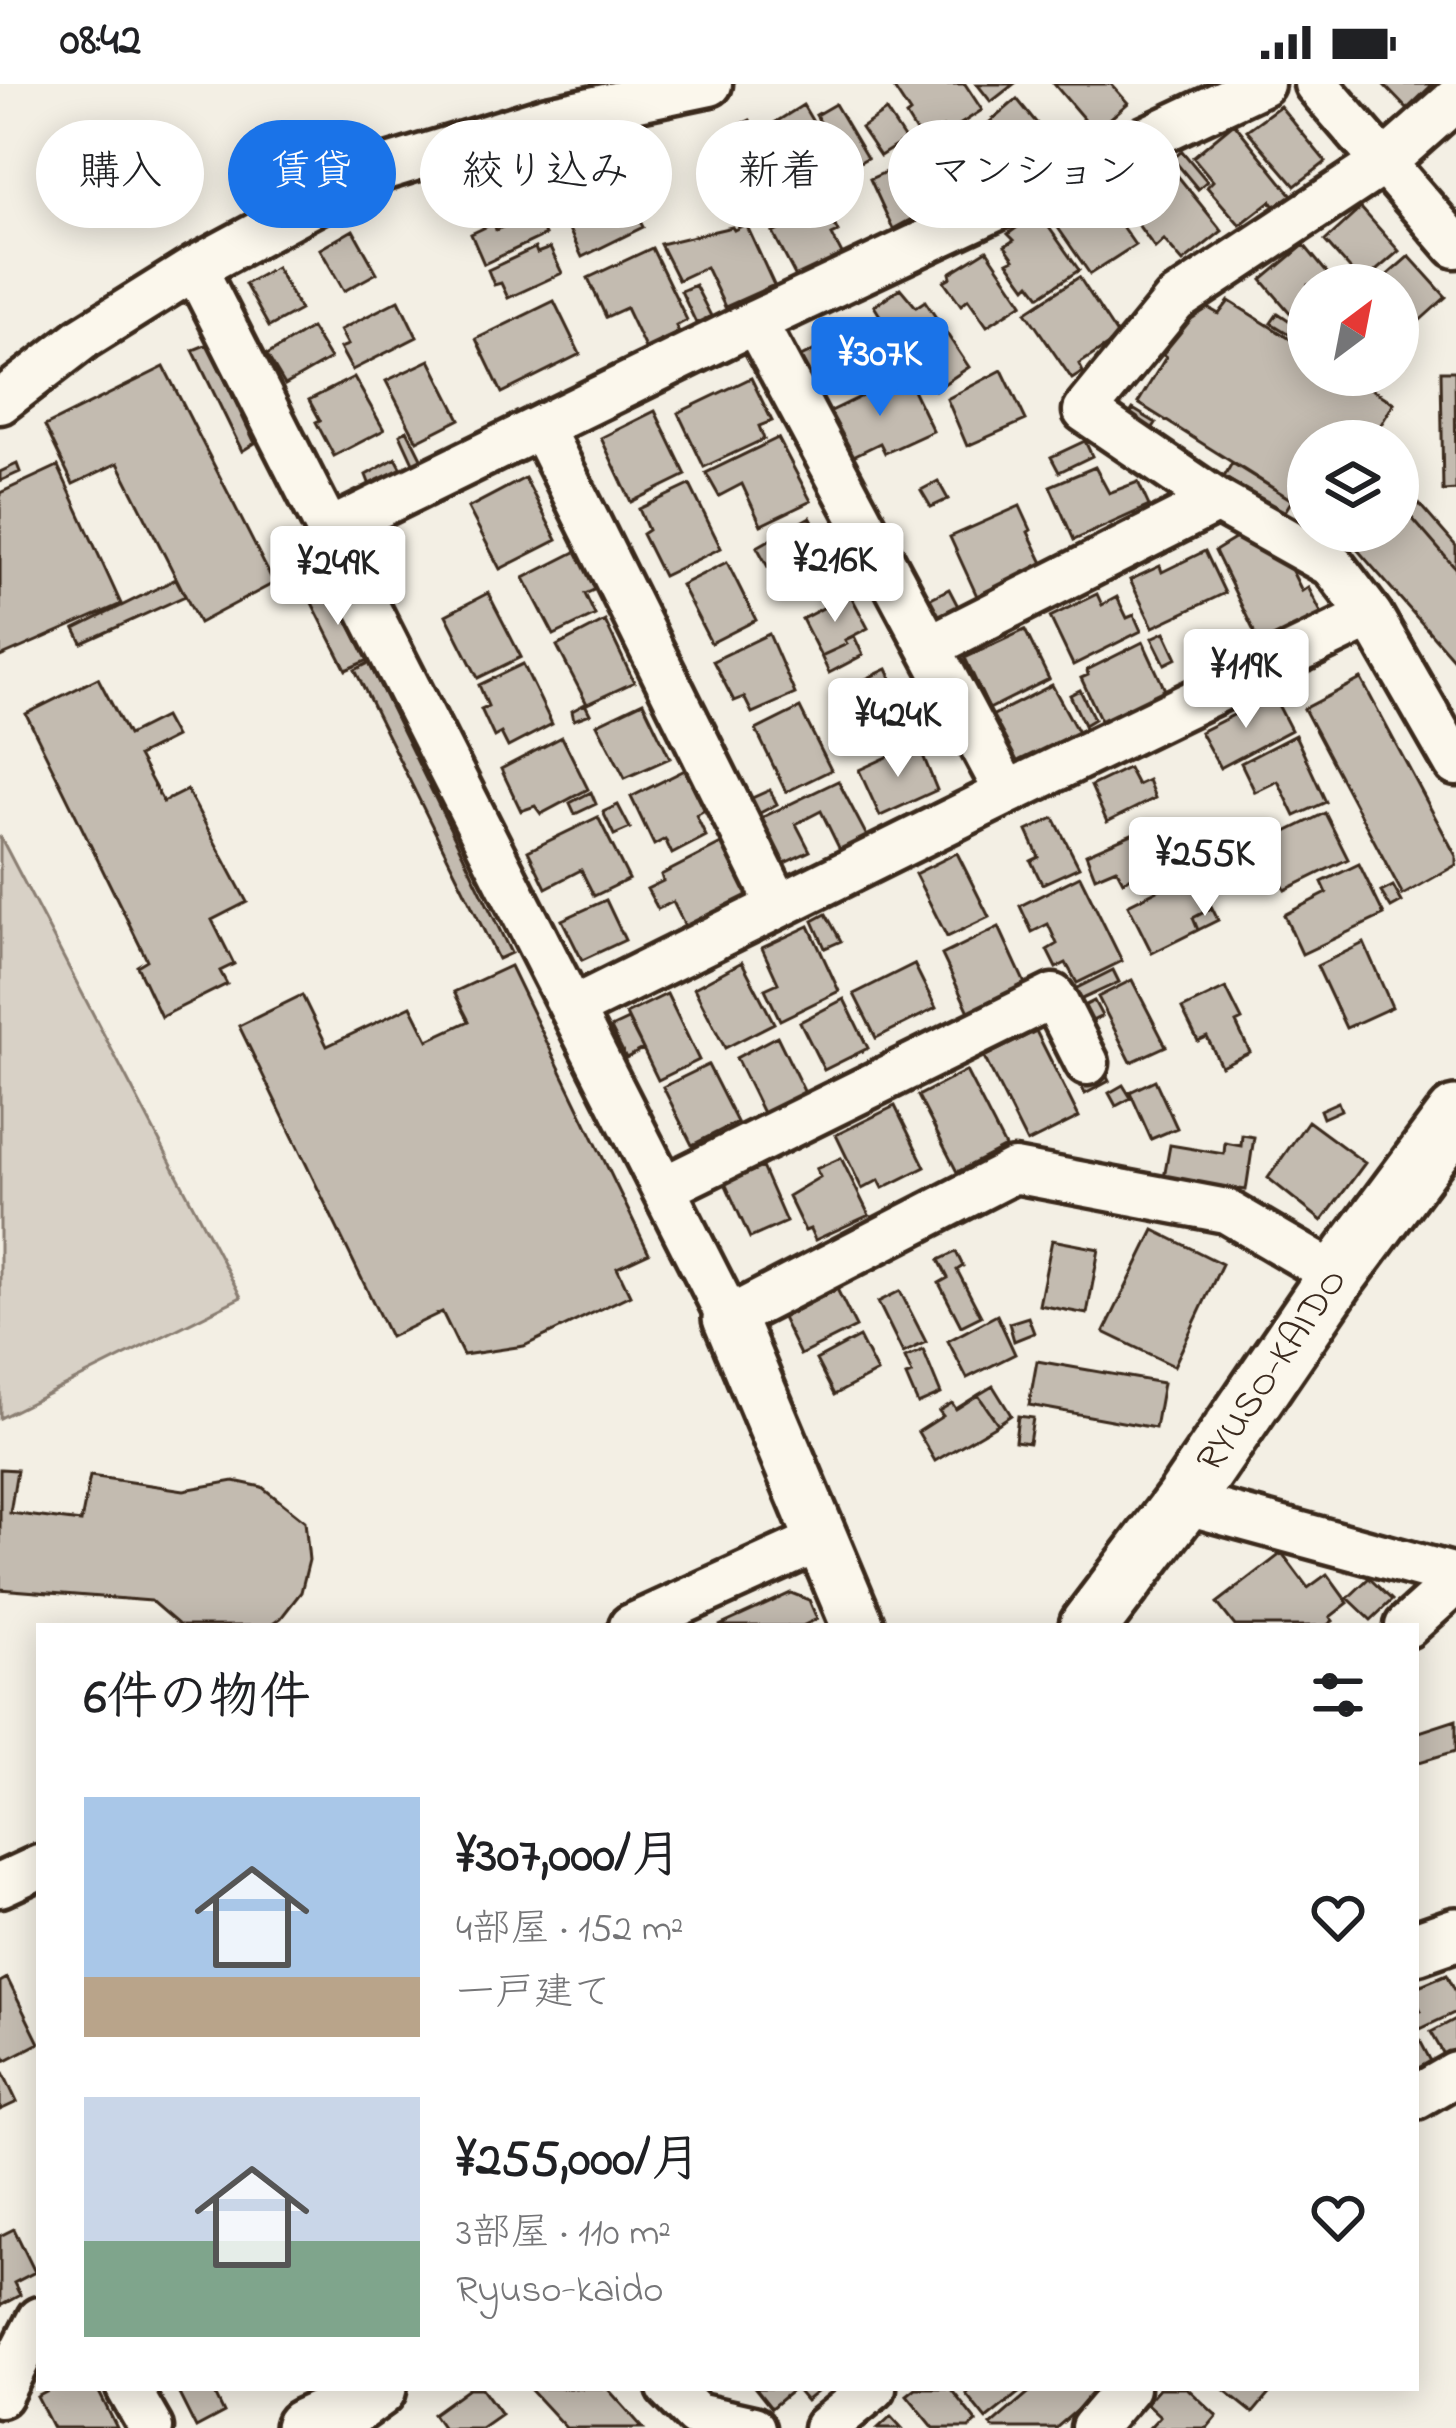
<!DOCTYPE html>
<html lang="ja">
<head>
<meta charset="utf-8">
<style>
	:root { --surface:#fff; --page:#f6f6f6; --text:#202124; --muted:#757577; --accent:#1a73e8 }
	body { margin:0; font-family:"Indie Flower","Klee One",sans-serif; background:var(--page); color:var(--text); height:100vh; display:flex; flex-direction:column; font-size:45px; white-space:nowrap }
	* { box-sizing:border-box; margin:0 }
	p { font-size:39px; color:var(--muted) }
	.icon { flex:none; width:66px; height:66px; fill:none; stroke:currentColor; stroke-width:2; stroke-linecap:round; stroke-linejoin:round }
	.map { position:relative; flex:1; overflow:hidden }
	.side { position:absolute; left:36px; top:1539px; width:1383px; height:768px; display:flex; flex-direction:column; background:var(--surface); border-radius:0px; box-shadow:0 6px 30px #0003 }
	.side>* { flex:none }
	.guide { position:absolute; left:36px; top:36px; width:1386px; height:108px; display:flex; gap:24px }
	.needle { width:78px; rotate:32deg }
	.fabs { position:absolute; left:1287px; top:180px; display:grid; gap:24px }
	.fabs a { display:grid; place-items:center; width:132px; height:132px; border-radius:50%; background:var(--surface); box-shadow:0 6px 30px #0003; font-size:60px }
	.price { position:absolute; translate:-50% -102px; padding:0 27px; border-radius:12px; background:#fff; color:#222; font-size:39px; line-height:78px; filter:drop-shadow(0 3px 6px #0008) }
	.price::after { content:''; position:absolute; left:50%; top:72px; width:36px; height:27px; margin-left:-18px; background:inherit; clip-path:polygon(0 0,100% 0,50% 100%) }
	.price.on { background:var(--accent); color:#fff }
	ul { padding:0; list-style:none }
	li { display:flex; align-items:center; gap:36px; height:300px; padding:0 48px }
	li span { display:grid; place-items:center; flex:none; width:336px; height:240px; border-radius:0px; color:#555 }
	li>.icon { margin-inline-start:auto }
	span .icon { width:144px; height:144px; fill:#fffc; stroke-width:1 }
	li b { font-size:51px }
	h2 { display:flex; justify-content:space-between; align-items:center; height:144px; padding:0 48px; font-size:51px }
	.pill { padding:0 42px; border-radius:54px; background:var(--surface); box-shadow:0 6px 30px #0003; font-size:42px; line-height:108px }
	.pill.on { background:var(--accent); color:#fff }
	.status { display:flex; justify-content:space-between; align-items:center; height:84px; padding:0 60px; background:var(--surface); direction:ltr }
	.status svg { height:33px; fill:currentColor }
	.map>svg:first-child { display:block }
</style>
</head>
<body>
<div class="status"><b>08:42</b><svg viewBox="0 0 49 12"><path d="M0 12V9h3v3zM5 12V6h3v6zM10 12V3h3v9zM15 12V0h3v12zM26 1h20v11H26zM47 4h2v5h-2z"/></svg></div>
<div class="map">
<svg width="1456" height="2344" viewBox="0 0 1456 2344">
	<rect width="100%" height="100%" fill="#f3efe4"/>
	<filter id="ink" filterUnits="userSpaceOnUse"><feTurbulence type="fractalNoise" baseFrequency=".00833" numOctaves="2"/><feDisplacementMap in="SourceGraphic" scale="24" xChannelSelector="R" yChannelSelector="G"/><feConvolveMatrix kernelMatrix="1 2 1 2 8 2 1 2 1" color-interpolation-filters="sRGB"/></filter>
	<g filter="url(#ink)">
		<path fill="#d8d1c6" stroke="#8a7e72" stroke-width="3" d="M 0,752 L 241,1213 L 0,1334 Z"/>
		<path fill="#c3bbb0" stroke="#3b2a1e" stroke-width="3" d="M 891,0 L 965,0 L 982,26 L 947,49 L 943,43 L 922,58 L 906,32 L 910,29 Z
			M 977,0 L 1014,0 L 991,18 Z
			M 1054,0 L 1111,0 L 1128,19 L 1095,48 Z
			M 1383,0 L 1433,0 L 1407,25 Z
			M 1017,15 L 1048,53 L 1016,79 L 984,43 Z
			M 835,20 L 867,74 L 848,85 L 816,31 Z
			M 803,21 L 833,72 L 801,91 L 771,41 Z
			M 1280,22 L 1326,78 L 1295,102 L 1247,46 Z
			M 886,27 L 905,56 L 880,72 L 861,44 Z
			M 750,36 L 788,117 L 769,126 L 761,107 L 738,118 L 716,71 L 732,63 L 725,48 Z
			M 1234,39 L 1292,111 L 1276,124 L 1271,117 L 1240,141 L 1207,103 L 1213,97 L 1193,73 Z
			M 977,43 L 1009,79 L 993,93 L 985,84 L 968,100 L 944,71 Z
			M 937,65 L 955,102 L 949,104 L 956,120 L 923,136 L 921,130 L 893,145 L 870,95 Z
			M 1182,67 L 1207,97 L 1198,105 L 1173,75 Z
			M 594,73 L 609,109 L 573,125 L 557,90 Z
			M 1169,81 L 1222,147 L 1183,178 L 1164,156 L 1155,164 L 1128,127 L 1120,133 L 1099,104 L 1121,86 L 1139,106 Z
			M 506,83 L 525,123 L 487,140 L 480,124 L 485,121 L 474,97 Z
			M 991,94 L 995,101 L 968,115 L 964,109 Z
			M 624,107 L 643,143 L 582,173 L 565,137 Z
			M 1098,108 L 1135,161 L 1090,190 L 1054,138 Z
			M 826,123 L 838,148 L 832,151 L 843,172 L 797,195 L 773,149 Z
			M 1361,124 L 1399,167 L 1362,199 L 1325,157 Z
			M 1038,128 L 1079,186 L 1040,212 L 1030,199 L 1026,203 L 1008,178 L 1014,175 L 1005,162 L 1014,156 L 1008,150 Z
			M 535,129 L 545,151 L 484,180 L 471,150 L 494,139 L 496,146 Z
			M 746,140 L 774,201 L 725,223 L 706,183 L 678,196 L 660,160 L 732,143 L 734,146 Z
			M 353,146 L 377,189 L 344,207 L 320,165 Z
			M 1304,161 L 1337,201 L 1308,201 L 1308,228 L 1297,237 L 1262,196 Z
			M 535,164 L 537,169 L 550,164 L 562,189 L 508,214 L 501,199 L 494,201 L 488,186 Z
			M 652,164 L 687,236 L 676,242 L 679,248 L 645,264 L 626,224 L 606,233 L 588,194 Z
			M 987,166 L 1023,219 L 987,242 L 968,215 L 961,221 L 944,197 L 951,193 L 950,189 Z
			M 1409,172 L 1446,213 L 1416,240 L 1398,221 L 1398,201 L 1376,201 Z
			M 276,183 L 300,226 L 269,243 L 245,200 Z
			M 1079,193 L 1119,254 L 1079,280 L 1083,288 L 1072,295 L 1026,228 Z
			M 695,201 L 711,232 L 696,239 L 681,207 Z
			M 900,204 L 916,223 L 925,217 L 969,283 L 935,306 L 922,287 L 917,291 L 874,222 Z
			M 399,216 L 417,253 L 352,286 L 340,264 L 348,261 L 340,246 Z
			M 1194,216 L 1219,230 L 1229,217 L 1308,266 L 1308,291 L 1349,291 L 1394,319 L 1371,357 L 1308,357 L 1308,426 L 1138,319 L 1166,273 L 1162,270 Z
			M 554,217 L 580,270 L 502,309 L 476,255 Z
			M 1278,229 L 1308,249 L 1304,259 L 1271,239 Z
			M 868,240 L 888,280 L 816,315 L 797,275 Z
			M 311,244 L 330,275 L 285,301 L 267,271 Z
			M 208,260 L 255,359 L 242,367 L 193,266 Z
			M 430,276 L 460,335 L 417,357 L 386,297 Z
			M 164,283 L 274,499 L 199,539 L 118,379 L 73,400 L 45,342 Z
			M 1002,286 L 1026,336 L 967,362 L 947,315 Z
			M 1441,287 L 1455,287 L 1456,406 L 1443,407 Z
			M 906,291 L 933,347 L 885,369 L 880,359 L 847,375 L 825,330 Z
			M 354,293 L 384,346 L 334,372 L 316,338 L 320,336 L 309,316 Z
			M 751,294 L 772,337 L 759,342 L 764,355 L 704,383 L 678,329 Z
			M 1133,325 L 1156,339 L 1149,350 L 1126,336 Z
			M 655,327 L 686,391 L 631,418 L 601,354 Z
			M 407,346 L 424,380 L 416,385 L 400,350 Z
			M 778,354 L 811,417 L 761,441 L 742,400 L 719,412 L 706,389 Z
			M 1085,357 L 1092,372 L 1059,388 L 1051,373 Z
			M 396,374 L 403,387 L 371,404 L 366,391 Z
			M 1232,379 L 1292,416 L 1284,429 L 1224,393 Z
			M 17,380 L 20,388 L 0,397 L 0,388 Z
			M 58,382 L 121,520 L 0,573 L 0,409 Z
			M 1095,383 L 1109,409 L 1138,398 L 1149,422 L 1074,456 L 1050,402 Z
			M 525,394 L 557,456 L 500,485 L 468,424 Z
			M 1398,396 L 1456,462 L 1456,485 L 1398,418 Z
			M 938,397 L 948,415 L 931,423 L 921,406 Z
			M 690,401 L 721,464 L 663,492 L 642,450 L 648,446 L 639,425 Z
			M 1398,418 L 1456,485 L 1456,578 L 1341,447 L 1398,447 Z
			M 1020,422 L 1031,446 L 1028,448 L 1044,481 L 1028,488 L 1029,492 L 1016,498 L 1013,495 L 977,512 L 950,453 Z
			M 810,433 L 834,475 L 824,481 L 833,498 L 799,516 L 778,478 L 768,483 L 757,463 Z
			M 1243,450 L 1289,481 L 1302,507 L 1308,503 L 1325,536 L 1263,566 L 1215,467 Z
			M 577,467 L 596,505 L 585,510 L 595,531 L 554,551 L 524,494 Z
			M 1205,467 L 1225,509 L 1153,543 L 1130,496 L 1160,482 L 1162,488 Z
			M 727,478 L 756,536 L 711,559 L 681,501 Z
			M 176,495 L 185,512 L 82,559 L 75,545 Z
			M 330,502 L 368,576 L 346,586 L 309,513 Z
			M 949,505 L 960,526 L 936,537 L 917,521 Z
			M 488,509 L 521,573 L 478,594 L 446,531 Z
			M 850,510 L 868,544 L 845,556 L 847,560 L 821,572 L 802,535 Z
			M 1097,510 L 1102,521 L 1117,513 L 1127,534 L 1134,531 L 1141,547 L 1073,581 L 1050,533 Z
			M 605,537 L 634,598 L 587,620 L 557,562 Z
			M 1025,546 L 1049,595 L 989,625 L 965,574 Z
			M 1165,548 L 1177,574 L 1165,580 L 1152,554 Z
			M 769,550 L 795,610 L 752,629 L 744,613 L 734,617 L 713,577 Z
			M 854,552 L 863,571 L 829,589 L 821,572 L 847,560 L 845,556 Z
			M 1143,558 L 1166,608 L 1102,639 L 1081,594 L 1088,591 L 1087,586 Z
			M 369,579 L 448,740 L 511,869 L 498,875 L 355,586 Z
			M 523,580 L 552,640 L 508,663 L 501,649 L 494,653 L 481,625 L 488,622 L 479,601 Z
			M 887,585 L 908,630 L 861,653 L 838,608 Z
			M 98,594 L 128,651 L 164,633 L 175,653 L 138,672 L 163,718 L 187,706 L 247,818 L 212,836 L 234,880 L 220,887 L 227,900 L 161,933 L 137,882 L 147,876 L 26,630 Z
			M 1361,595 L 1456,772 L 1456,781 L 1403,811 L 1304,625 Z
			M 1052,601 L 1081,654 L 1011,688 L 984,636 Z
			M 1080,606 L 1094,635 L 1084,641 L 1070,611 Z
			M 1273,611 L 1291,646 L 1220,684 L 1200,648 Z
			M 643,618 L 670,674 L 625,694 L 597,640 Z
			M 585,620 L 590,630 L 574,636 L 572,627 Z
			M 800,624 L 831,686 L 786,708 L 756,646 Z
			M 908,630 L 918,649 L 890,663 L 881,643 Z
			M 1295,651 L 1326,718 L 1295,732 L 1278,697 L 1255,708 L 1241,679 Z
			M 562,653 L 588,705 L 541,730 L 535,722 L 521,727 L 501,685 Z
			M 918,659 L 937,706 L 880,732 L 859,686 Z
			M 1128,684 L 1137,701 L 1148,696 L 1155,714 L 1107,738 L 1091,702 Z
			M 685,686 L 705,726 L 696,731 L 706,752 L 672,770 L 665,755 L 654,761 L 631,713 Z
			M 838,697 L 868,754 L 858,759 L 860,766 L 844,774 L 821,727 L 796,740 L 810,767 L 780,781 L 757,736 Z
			M 770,706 L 777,720 L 758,730 L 750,715 Z
			M 591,708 L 596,720 L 575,730 L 570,719 Z
			M 618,721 L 630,744 L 614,751 L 603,728 Z
			M 1325,729 L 1348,775 L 1285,806 L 1262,760 Z
			M 598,733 L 629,795 L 594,812 L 581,786 L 546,804 L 528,767 Z
			M 1054,734 L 1079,783 L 1042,800 L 1031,777 L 1039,773 L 1027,747 Z
			M 1148,743 L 1165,777 L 1123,797 L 1116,784 L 1095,793 L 1086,770 Z
			M 723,759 L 749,812 L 726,823 L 727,826 L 687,846 L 673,818 L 658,825 L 647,805 L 663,797 L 661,791 Z
			M 1257,759 L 1262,772 L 1240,785 L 1234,772 Z
			M 957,769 L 989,833 L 947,853 L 915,790 Z
			M 1359,780 L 1384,831 L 1302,870 L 1284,831 L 1327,809 L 1322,798 Z
			M 1194,788 L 1212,824 L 1193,834 L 1198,846 L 1152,869 L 1128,821 Z
			M 1080,792 L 1122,877 L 1077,899 L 1066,879 L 1056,884 L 1047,866 L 1057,860 L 1048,840 L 1032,848 L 1020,822 Z
			M 1393,802 L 1402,818 L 1391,824 L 1381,808 Z
			M 606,816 L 625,856 L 582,876 L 562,836 Z
			M 1212,824 L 1218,836 L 1198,846 L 1193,834 Z
			M 826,830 L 841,857 L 825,864 L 813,837 Z
			M 809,842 L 839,907 L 780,936 L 765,905 L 778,899 L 762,864 Z
			M 999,843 L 1027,904 L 971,932 L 942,871 Z
			M 1364,859 L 1392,923 L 1346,944 L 1317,882 Z
			M 742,878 L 774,939 L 725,964 L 694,904 Z
			M 914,880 L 936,924 L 876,954 L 854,910 Z
			M 510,882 L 649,1169 L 617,1184 L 630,1211 L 524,1262 L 463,1271 L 442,1228 L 390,1253 L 239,942 L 302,911 L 327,962 L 411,922 L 428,956 L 469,937 L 454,908 Z
			M 1113,886 L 1119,898 L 1080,916 L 1075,905 Z
			M 1132,896 L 1166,962 L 1131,978 L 1098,913 Z
			M 1226,904 L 1242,936 L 1236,939 L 1250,968 L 1221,982 L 1207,953 L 1198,957 L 1182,925 Z
			M 667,910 L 699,976 L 658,996 L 626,930 Z
			M 844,915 L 868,964 L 824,986 L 800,938 Z
			M 1094,917 L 1102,932 L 1078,944 L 1070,929 Z
			M 628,936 L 643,965 L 626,974 L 611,944 Z
			M 1036,947 L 1079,1033 L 1027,1059 L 984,973 Z
			M 777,952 L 806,1011 L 765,1033 L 736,974 Z
			M 1100,979 L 1109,997 L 1085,1010 L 1076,991 Z
			M 708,981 L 737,1038 L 692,1061 L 663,1003 Z
			M 966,987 L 1005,1063 L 957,1088 L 918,1012 Z
			M 1155,996 L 1177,1044 L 1151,1055 L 1130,1008 Z
			M 1123,1001 L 1131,1014 L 1116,1022 L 1109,1009 Z
			M 1338,1018 L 1341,1026 L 1323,1034 L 1320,1026 Z
			M 895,1022 L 925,1083 L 883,1104 L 879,1096 L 862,1105 L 836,1051 Z
			M 1308,1037 L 1365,1079 L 1322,1137 L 1268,1094 Z
			M 1242,1051 L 1254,1053 L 1246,1106 L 1164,1094 L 1170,1061 L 1224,1070 L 1225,1059 L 1241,1062 Z
			M 841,1074 L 869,1131 L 815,1156 L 810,1145 L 805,1147 L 788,1112 L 820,1093 L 816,1085 Z
			M 762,1083 L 786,1138 L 750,1154 L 725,1099 Z
			M 1154,1146 L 1222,1180 L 1174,1282 L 1104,1248 Z
			M 1052,1156 L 1099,1165 L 1087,1230 L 1039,1221 Z
			M 956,1168 L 963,1182 L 957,1186 L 981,1232 L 961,1242 L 939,1199 L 948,1194 L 939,1176 Z
			M 837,1205 L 856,1243 L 800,1271 L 782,1234 Z
			M 900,1207 L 926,1258 L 903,1269 L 878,1218 Z
			M 997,1231 L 1015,1270 L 967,1294 L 948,1257 Z
			M 1028,1233 L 1034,1249 L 1014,1257 L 1009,1239 Z
			M 859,1253 L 877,1288 L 834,1311 L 816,1276 Z
			M 923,1266 L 941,1310 L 918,1320 L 906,1292 L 912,1290 L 905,1274 Z
			M 1037,1277 L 1163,1299 L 1155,1344 L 1029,1321 Z
			M 993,1302 L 1011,1331 L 998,1340 L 978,1311 Z
			M 978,1311 L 998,1340 L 935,1377 L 918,1348 L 943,1332 L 939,1327 L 952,1319 L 956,1325 Z
			M 1018,1332 L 1033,1334 L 1029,1359 L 1015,1357 Z
			M 0,1385 L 17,1386 L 10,1429 L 81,1438 L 90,1392 L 184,1406 L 234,1397 L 262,1403 L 305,1437 L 309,1476 L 301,1508 L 281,1534 L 270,1542 L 180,1542 L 151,1517 L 0,1505 Z
			M 1282,1469 L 1308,1504 L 1327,1490 L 1348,1519 L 1330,1533 L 1333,1537 L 1326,1542 L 1235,1542 L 1217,1519 Z
			M 1369,1494 L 1392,1516 L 1371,1536 L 1348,1514 Z
			M 791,1509 L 809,1516 L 817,1535 L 802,1542 L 719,1542 Z
			M 1456,1636 L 1456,1667 L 1416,1679 L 1416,1649 Z
			M 1447,1890 L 1456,1908 L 1456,1928 L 1420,1945 L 1416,1937 L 1416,1929 L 1421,1927 L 1416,1916 L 1416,1903 Z
			M 7,1894 L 39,1959 L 6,1976 L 0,1966 L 0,1898 Z
			M 1456,1935 L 1456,1969 L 1446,1974 L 1431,1948 Z
			M 1416,1949 L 1434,1983 L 1416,1992 Z
			M 0,1982 L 17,2018 L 0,2026 Z
			M 14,2145 L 35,2188 L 14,2199 L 20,2211 L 0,2222 L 0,2152 Z
			M 54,2304 L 97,2304 L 117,2344 L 53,2344 L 37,2313 Z
			M 176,2304 L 212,2304 L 224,2329 L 196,2344 Z
			M 469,2304 L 482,2304 L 501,2330 L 481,2344 L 440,2344 L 442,2343 L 433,2330 Z
			M 529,2304 L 607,2304 L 643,2344 L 566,2344 Z
			M 755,2304 L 822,2304 L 806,2317 L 795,2304 L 771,2324 Z
			M 916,2304 L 950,2304 L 977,2338 L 970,2344 L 934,2344 L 907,2311 Z
			M 973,2304 L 1025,2304 L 986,2335 L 966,2310 Z
			M 1034,2304 L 1090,2304 L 1096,2310 L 1056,2344 L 994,2344 L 991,2341 Z
			M 1159,2304 L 1187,2304 L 1217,2332 L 1207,2344 L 1149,2344 L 1160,2332 L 1146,2319 Z
			M 1222,2304 L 1274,2304 L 1253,2329 Z
			M 891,2332 L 902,2344 L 878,2344 Z"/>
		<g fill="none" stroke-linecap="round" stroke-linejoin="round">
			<g stroke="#3b2a1e" stroke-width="51">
				<path id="minor" d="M 1316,0 L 1456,162
					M 195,184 L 729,1234 L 1014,1087 L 1226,1127 L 1337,1192
					M 755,238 L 1007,709
					M 0,318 L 83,254 L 195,184 L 375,87 L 548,34 L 710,0
					M 541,343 L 779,822
					M 330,446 L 755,238 L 1262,0
					M 1371,532 L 1333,482 L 1217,417 L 1085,327 L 1175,217 L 1385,78 L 1456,15
					M 929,563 L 1217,417
					M 573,924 L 1007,709 L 1371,532 L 1456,680
					M 664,1104 L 1053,912 L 1087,979
					M 1183,1418 L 1456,1492
					M 631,1542 L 820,1456
					M 1407,1542 L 1456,1498
					M 0,1801 L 39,1783
					M 1416,2013 L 1456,1990
					M 128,2304 L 151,2344
					M 669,2304 L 696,2331 L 753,2344
					M 0,2311 L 39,2235
					M 825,2344 L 874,2304
					M 1093,2344 L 1127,2304"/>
			</g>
			<g stroke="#3b2a1e" stroke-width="60">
				<path id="tertiary" d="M 729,1234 L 858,1542
					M 1416,1864 L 1456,1850"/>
			</g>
			<g stroke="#3b2a1e" stroke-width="66">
				<path id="secondary" d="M 1089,1542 L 1183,1418 L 1337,1192 L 1456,1032
					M 304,2344 L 352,2322 L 377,2304"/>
			</g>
			<use href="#minor" stroke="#fbf7ec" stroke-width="42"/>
			<use href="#tertiary" stroke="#fbf7ec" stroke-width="51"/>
			<use href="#secondary" stroke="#fbf7ec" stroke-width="57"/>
		</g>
	</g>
	<g text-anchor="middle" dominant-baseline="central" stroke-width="9" stroke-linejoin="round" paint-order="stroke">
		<g font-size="39" fill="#3b2a1e" stroke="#fbf7ec">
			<text transform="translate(1273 1287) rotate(-56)">RYUSO-KAIDO</text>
		</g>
	</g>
</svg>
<div class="fabs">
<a><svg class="needle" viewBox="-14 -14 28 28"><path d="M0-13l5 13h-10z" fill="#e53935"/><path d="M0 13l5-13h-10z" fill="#757577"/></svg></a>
<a><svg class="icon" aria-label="layers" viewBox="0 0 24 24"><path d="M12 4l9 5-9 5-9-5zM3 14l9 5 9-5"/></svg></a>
</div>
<b class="price on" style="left:880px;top:335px">¥307K</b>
<b class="price" style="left:835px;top:541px">¥216K</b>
<b class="price" style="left:338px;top:544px">¥249K</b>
<b class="price" style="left:1246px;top:647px">¥119K</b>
<b class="price" style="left:898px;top:696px">¥424K</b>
<b class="price" style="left:1205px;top:835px">¥255K</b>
<div class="guide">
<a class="pill">購入</a>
<a class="pill on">賃貸</a>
<a class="pill">絞り込み</a>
<a class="pill">新着</a>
<a class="pill">マンション</a>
</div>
<section class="side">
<h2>6件の物件<svg class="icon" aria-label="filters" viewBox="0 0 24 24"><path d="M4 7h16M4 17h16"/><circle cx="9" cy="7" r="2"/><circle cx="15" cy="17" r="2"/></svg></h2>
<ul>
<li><span style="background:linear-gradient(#a9c7e8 75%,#b9a48a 0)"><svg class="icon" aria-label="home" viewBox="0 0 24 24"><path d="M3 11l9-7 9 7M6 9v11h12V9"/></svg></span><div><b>¥307,000/月</b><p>4部屋 · 152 m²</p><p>一戸建て</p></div><svg class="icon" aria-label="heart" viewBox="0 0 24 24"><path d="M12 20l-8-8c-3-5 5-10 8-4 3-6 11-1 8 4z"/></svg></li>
<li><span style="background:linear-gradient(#c9d6e8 60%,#7fa58c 0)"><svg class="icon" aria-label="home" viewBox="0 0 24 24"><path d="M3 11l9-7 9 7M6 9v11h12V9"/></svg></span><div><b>¥255,000/月</b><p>3部屋 · 110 m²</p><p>Ryuso-kaido</p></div><svg class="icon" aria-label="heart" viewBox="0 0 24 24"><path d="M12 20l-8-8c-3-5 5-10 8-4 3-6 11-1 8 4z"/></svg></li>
</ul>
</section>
</div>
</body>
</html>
